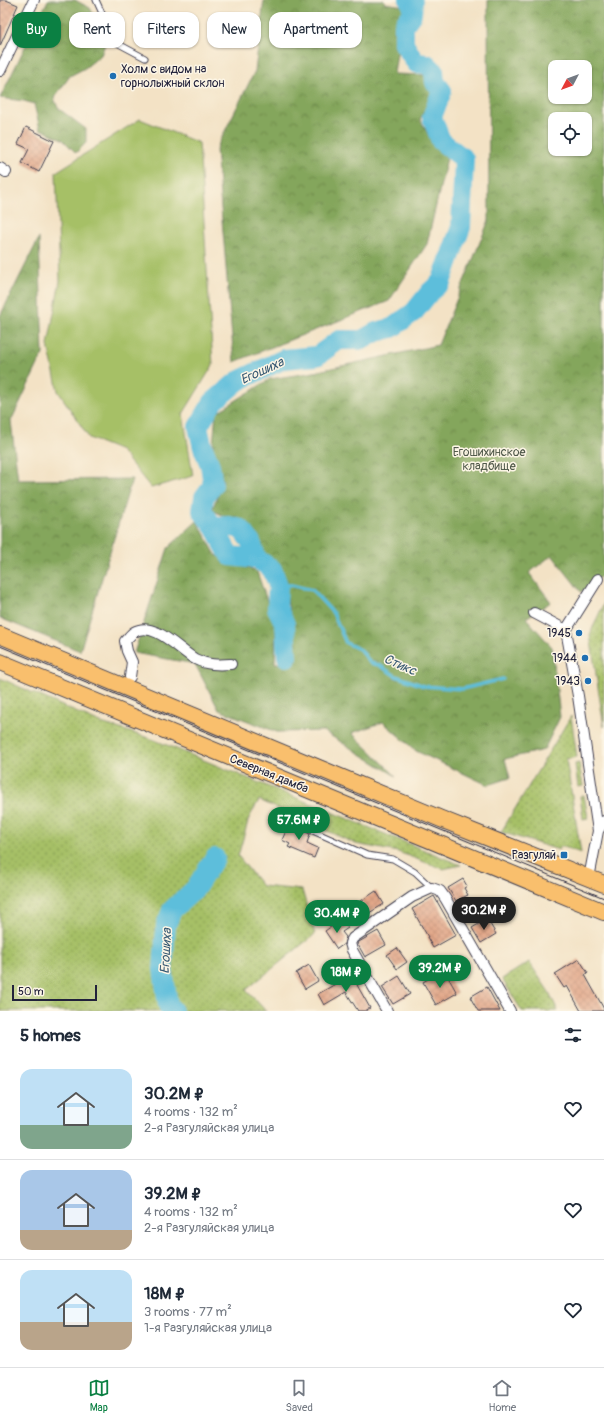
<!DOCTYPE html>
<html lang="en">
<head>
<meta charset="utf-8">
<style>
	:root { --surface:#fff; --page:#f6f6f7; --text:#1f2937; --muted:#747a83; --line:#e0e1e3; --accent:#0b8043 }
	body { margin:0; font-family:Pangolin,sans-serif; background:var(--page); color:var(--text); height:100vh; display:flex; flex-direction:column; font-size:15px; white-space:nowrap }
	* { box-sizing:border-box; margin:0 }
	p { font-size:13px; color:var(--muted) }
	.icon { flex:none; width:22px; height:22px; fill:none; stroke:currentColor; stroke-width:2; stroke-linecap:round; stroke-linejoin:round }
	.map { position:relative; height:1011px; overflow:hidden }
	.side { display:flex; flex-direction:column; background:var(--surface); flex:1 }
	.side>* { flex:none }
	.banner { position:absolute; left:12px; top:12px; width:400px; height:36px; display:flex; gap:8px }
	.needle { width:26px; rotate:229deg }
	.fabs { position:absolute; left:548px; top:60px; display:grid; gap:8px }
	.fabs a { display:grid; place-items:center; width:44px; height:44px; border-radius:8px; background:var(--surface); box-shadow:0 1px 3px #0004; font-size:20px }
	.scale { position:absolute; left:12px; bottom:10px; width:85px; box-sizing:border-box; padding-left:4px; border:2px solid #22223b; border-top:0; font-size:11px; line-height:14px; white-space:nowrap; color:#22223b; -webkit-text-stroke:3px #fcf5e5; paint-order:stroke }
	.price { position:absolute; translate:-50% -34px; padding:0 9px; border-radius:14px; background:var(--accent); color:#fff; font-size:13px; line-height:26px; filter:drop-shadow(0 1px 2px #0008) }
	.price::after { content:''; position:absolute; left:50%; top:24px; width:12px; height:9px; margin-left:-6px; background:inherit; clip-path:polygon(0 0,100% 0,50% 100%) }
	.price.current { background:#222; color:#fff }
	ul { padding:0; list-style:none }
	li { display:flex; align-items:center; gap:12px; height:100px; padding:0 20px }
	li+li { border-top:1px solid var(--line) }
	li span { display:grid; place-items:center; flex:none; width:112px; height:80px; border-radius:12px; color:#555 }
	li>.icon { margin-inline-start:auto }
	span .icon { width:48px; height:48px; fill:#fffc; stroke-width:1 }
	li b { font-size:17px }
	h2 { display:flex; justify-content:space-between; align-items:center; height:48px; padding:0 20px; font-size:17px }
	.chip { padding:0 14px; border-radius:12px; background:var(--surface); box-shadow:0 1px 3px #0004; font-size:14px; line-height:36px }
	.chip.current { background:var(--accent); color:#fff }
	.menu { display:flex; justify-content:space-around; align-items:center; height:56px; border-top:1px solid var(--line); background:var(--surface); font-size:11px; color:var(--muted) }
	.menu a { display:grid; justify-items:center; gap:2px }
	.menu .current { color:var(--accent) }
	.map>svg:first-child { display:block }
</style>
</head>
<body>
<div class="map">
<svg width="604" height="1011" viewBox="0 0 604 1011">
	<defs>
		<pattern id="green-dots" width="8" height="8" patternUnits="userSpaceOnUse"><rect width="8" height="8" fill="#a6c066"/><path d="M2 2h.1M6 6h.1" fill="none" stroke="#879c55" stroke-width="1.8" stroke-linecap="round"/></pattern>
		<pattern id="forest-crowns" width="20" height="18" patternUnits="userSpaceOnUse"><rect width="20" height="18" fill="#84a65b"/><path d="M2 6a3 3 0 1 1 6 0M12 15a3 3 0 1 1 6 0" fill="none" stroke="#6c874c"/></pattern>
		<pattern id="building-cross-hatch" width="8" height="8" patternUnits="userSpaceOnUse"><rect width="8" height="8" fill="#e2a789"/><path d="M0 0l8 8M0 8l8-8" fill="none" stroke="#c28f77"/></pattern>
	</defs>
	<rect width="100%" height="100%" fill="#fcf5e5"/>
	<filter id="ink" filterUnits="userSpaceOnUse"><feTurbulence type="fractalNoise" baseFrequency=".025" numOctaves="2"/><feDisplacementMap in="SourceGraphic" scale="8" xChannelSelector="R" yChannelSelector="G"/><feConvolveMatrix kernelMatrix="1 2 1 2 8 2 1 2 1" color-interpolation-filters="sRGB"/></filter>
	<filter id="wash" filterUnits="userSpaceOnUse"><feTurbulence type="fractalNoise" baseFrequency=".012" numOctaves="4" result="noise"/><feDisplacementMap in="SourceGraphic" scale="16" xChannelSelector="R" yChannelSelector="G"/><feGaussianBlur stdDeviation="0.9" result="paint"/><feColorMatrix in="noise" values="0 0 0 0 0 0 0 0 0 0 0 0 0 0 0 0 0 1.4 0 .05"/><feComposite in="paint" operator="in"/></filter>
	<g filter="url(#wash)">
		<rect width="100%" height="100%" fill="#f3e2c5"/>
		<path fill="url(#green-dots)" stroke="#647150" d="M 604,603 L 604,727 L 590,635 L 593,627 Z
			M 0,678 L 98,722 L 152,739 L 461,865 L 443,869 L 398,852 L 356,844 L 259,800 L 249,818 L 238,856 L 262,886 L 302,890 L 315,934 L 246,990 L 266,1011 L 0,1011 Z
			M 571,716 L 577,757 L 566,759 L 581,853 L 561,846 L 559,850 L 501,832 Z
			M 579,763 L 583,786 L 578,787 L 575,764 Z
			M 584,795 L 588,818 L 583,819 L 580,796 Z
			M 529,962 L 549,992 L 558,1011 L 522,1011 L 502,979 Z"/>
		<path fill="url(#forest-crowns)" stroke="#53644b" fill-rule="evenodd" d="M 48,0 L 75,0 L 90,8 L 107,39 L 101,55 L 85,68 L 70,76 L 54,98 L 58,108 L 86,129 L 86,143 L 76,153 L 62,139 L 40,129 L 34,104 L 24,101 L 0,98 Z
			M 264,0 L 384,0 L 385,3 L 404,6 L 394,74 L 428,75 L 435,93 L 420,119 L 436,149 L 447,158 L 427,244 L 389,301 L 234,362 L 216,149 L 255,71 Z
			M 488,0 L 604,0 L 604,574 L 581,592 L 552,555 L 529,573 L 551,602 L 526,618 L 552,647 L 560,717 L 544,750 L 505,759 L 510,778 L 488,785 L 416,751 L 383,722 L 352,733 L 396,776 L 323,731 L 277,732 L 219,710 L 195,664 L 134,653 L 168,548 L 197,521 L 216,555 L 257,572 L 276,626 L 275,663 L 293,664 L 294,632 L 283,583 L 275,565 L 259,549 L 252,535 L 238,523 L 212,510 L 223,481 L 212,455 L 216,413 L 270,379 L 309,373 L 438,345 L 489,220 ZM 555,67 L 585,67 L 585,97 L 555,97 ZM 555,119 L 585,119 L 585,149 L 555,149 Z
			M 39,238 L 43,354 L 11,421 L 18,480 L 132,479 L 80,651 L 0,618 L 0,316 Z"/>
		<path fill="#a6c066" stroke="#647150" d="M 140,119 L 199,143 L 213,365 L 183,414 L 193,476 L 151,488 L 121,451 L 89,438 L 58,391 L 48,345 L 60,281 L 56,172 Z"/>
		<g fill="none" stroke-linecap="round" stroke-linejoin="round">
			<path stroke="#5dbedb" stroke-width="3.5" d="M 278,585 L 291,585 L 312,590 L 333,613 L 346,643 L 361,650 L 370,663 L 379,665 L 396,676 L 424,686 L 462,689 L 503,679"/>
			<path stroke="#5dbedb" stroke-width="20" d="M 214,527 L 229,526 L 241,529 L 251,542 L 257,559
				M 287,657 L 285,624 L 277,608 L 278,585 L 272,569 L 257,559 L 230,556 L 214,527 L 202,511 L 204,497 L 213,485 L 210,465 L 203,448 L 198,427 L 213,402 L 238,381 L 284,359 L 317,356 L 339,340 L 362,340 L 376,332 L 392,328 L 414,312 L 430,292 L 441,282 L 461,227 L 464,159 L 441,141 L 432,117 L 442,91 L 435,82 L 434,71 L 427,64 L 416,63 L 404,44 L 404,25 L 412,14 L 413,2 L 409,0
				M 173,1011 L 168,1005 L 163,969 L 166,925 L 172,910 L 195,889 L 215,858"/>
		</g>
		<g id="blocks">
			<path fill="url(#building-cross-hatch)" d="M 0,0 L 6,0 L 18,5 L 0,46 Z
				M 26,127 L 54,141 L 39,172 L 22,163 L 29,149 L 18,144 Z
				M 289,824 L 310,834 L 307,843 L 318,848 L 314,858 L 288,847 L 290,844 L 282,840 Z
				M 463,879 L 467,886 L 464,888 L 468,895 L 456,901 L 448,888 Z
				M 376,891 L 384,904 L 369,913 L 361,901 Z
				M 434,896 L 456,935 L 433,948 L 427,937 L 428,937 L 412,909 Z
				M 342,919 L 348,928 L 342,932 L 346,937 L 344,944 L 337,949 L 325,931 Z
				M 487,919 L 496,934 L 481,943 L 472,928 Z
				M 378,931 L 386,945 L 365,957 L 357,943 Z
				M 397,948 L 407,962 L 397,969 L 387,955 Z
				M 579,959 L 588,973 L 585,975 L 604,1009 L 604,1011 L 581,1011 L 567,986 L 564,988 L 555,974 Z
				M 309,965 L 318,981 L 305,989 L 296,973 Z
				M 438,973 L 443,980 L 448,977 L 457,993 L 436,1005 L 423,982 Z
				M 353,974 L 359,984 L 357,985 L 370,1008 L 365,1011 L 358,1011 L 346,992 L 324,1005 L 318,994 Z
				M 399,976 L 410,994 L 393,1004 L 382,987 Z
				M 487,987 L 493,998 L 500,1011 L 478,1011 L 470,997 Z"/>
		</g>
	</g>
	<g filter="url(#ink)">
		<use href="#blocks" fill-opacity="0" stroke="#413f50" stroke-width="1"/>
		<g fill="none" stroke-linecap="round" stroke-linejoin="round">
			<g stroke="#413f50" stroke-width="7">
				<path id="lane" d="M 96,0 L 115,42 L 145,58
					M 297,824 L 367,855 L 393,859 L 415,872 L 432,888"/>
			</g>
			<g stroke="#413f50" stroke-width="12">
				<path id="street" d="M 0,71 L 34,0
					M 0,168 L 6,172
					M 534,613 L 566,630 L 598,579
					M 566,630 L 578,696 L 598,831
					M 130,677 L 132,662 L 127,651 L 125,641 C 128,638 131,634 134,632 C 154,620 179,650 195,659 C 207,665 218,665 231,664
					M 589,878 L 598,831 L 604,821
					M 387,1011 L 352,950 L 350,943 L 353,938 L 412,897 L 432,888 L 440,891 L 445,898 L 510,1011"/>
			</g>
			<g stroke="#413f50" stroke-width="18">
				<path id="primary" d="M 0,635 L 441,819 L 604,884
					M 0,662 L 604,912"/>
			</g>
			<use href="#lane" stroke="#fff" stroke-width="5"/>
			<use href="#street" stroke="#fff" stroke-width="10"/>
			<use href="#primary" stroke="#f9bf6d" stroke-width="16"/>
			<path stroke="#22223b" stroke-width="1" d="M 0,646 L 604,898"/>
		</g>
	</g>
	<g fill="#1f6fb2" stroke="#fcf5e5" stroke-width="1.5">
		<circle cx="113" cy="76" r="4"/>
		<circle cx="579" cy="633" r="4"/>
		<circle cx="585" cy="658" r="4"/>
		<circle cx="588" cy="681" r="4"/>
		<rect x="560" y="851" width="8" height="8" rx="2"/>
	</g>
	<g text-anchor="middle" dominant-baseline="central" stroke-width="3" stroke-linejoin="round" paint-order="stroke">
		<g font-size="12" fill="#22223b" stroke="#fcf5e5" text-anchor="end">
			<text x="121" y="69" text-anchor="start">Холм с видом на<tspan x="121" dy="14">горнолыжный склон</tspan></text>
			<text x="571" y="633">1945</text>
			<text x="577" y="658">1944</text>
			<text x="580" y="681">1943</text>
			<text x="556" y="855">Разгуляй</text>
		</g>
		<g font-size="12" fill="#50594a" stroke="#fcf5e5">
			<text x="489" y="452">Егошихинское<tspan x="489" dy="14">кладбище</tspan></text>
		</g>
		<g font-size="12" fill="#22223b" stroke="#fcf5e5">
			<text transform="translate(269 774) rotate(22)">Северная дамба</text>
		</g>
		<g font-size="13" font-style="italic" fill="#375973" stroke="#fcf5e5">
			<text transform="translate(262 371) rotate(-25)">Егошиха</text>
			<text transform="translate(400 665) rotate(24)">Стикс</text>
			<text transform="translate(166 951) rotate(-87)">Егошиха</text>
		</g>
	</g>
</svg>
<div class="fabs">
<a><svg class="needle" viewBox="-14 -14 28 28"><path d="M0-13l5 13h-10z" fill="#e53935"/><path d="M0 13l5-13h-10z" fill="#747a83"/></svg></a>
<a><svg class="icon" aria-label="locate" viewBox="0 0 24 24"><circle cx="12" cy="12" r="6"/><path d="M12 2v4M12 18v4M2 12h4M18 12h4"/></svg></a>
</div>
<div class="scale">50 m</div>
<b class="price" style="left:299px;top:841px">57.6M ₽</b>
<b class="price current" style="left:484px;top:931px">30.2M ₽</b>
<b class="price" style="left:337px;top:934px">30.4M ₽</b>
<b class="price" style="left:440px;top:989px">39.2M ₽</b>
<b class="price" style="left:346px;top:993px">18M ₽</b>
<div class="banner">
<a class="chip current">Buy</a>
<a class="chip">Rent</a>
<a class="chip">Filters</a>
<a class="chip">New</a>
<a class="chip">Apartment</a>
</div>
</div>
<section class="side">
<h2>5 homes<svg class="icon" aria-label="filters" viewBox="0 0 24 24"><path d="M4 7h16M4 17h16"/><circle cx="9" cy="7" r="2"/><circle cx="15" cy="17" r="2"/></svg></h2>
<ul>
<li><span style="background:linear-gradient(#bfe0f5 70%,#7fa58c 0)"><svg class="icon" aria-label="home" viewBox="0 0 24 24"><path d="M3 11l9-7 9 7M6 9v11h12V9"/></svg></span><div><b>30.2M ₽</b><p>4 rooms · 132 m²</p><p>2-я Разгуляйская улица</p></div><svg class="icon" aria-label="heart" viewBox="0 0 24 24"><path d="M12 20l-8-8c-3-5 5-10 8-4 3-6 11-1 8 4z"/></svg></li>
<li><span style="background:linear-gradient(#a9c7e8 75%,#b9a48a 0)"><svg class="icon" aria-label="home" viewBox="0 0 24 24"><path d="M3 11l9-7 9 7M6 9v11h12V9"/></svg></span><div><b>39.2M ₽</b><p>4 rooms · 132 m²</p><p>2-я Разгуляйская улица</p></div><svg class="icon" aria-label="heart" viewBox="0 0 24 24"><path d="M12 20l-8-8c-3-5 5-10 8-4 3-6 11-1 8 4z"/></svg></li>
<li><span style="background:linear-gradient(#bfe0f5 65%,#b9a48a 0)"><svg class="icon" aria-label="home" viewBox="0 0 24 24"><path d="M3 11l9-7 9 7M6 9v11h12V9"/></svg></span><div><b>18M ₽</b><p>3 rooms · 77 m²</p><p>1-я Разгуляйская улица</p></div><svg class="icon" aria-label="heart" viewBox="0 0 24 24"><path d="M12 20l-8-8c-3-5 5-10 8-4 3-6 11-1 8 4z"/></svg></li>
</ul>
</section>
<nav class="menu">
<a class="current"><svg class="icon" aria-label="map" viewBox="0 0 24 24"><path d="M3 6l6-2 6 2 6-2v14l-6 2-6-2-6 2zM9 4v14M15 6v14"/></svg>Map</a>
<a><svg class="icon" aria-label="saved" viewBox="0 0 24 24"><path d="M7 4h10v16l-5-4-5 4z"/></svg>Saved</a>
<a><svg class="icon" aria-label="home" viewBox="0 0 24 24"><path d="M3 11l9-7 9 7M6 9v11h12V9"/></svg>Home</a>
</nav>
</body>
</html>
